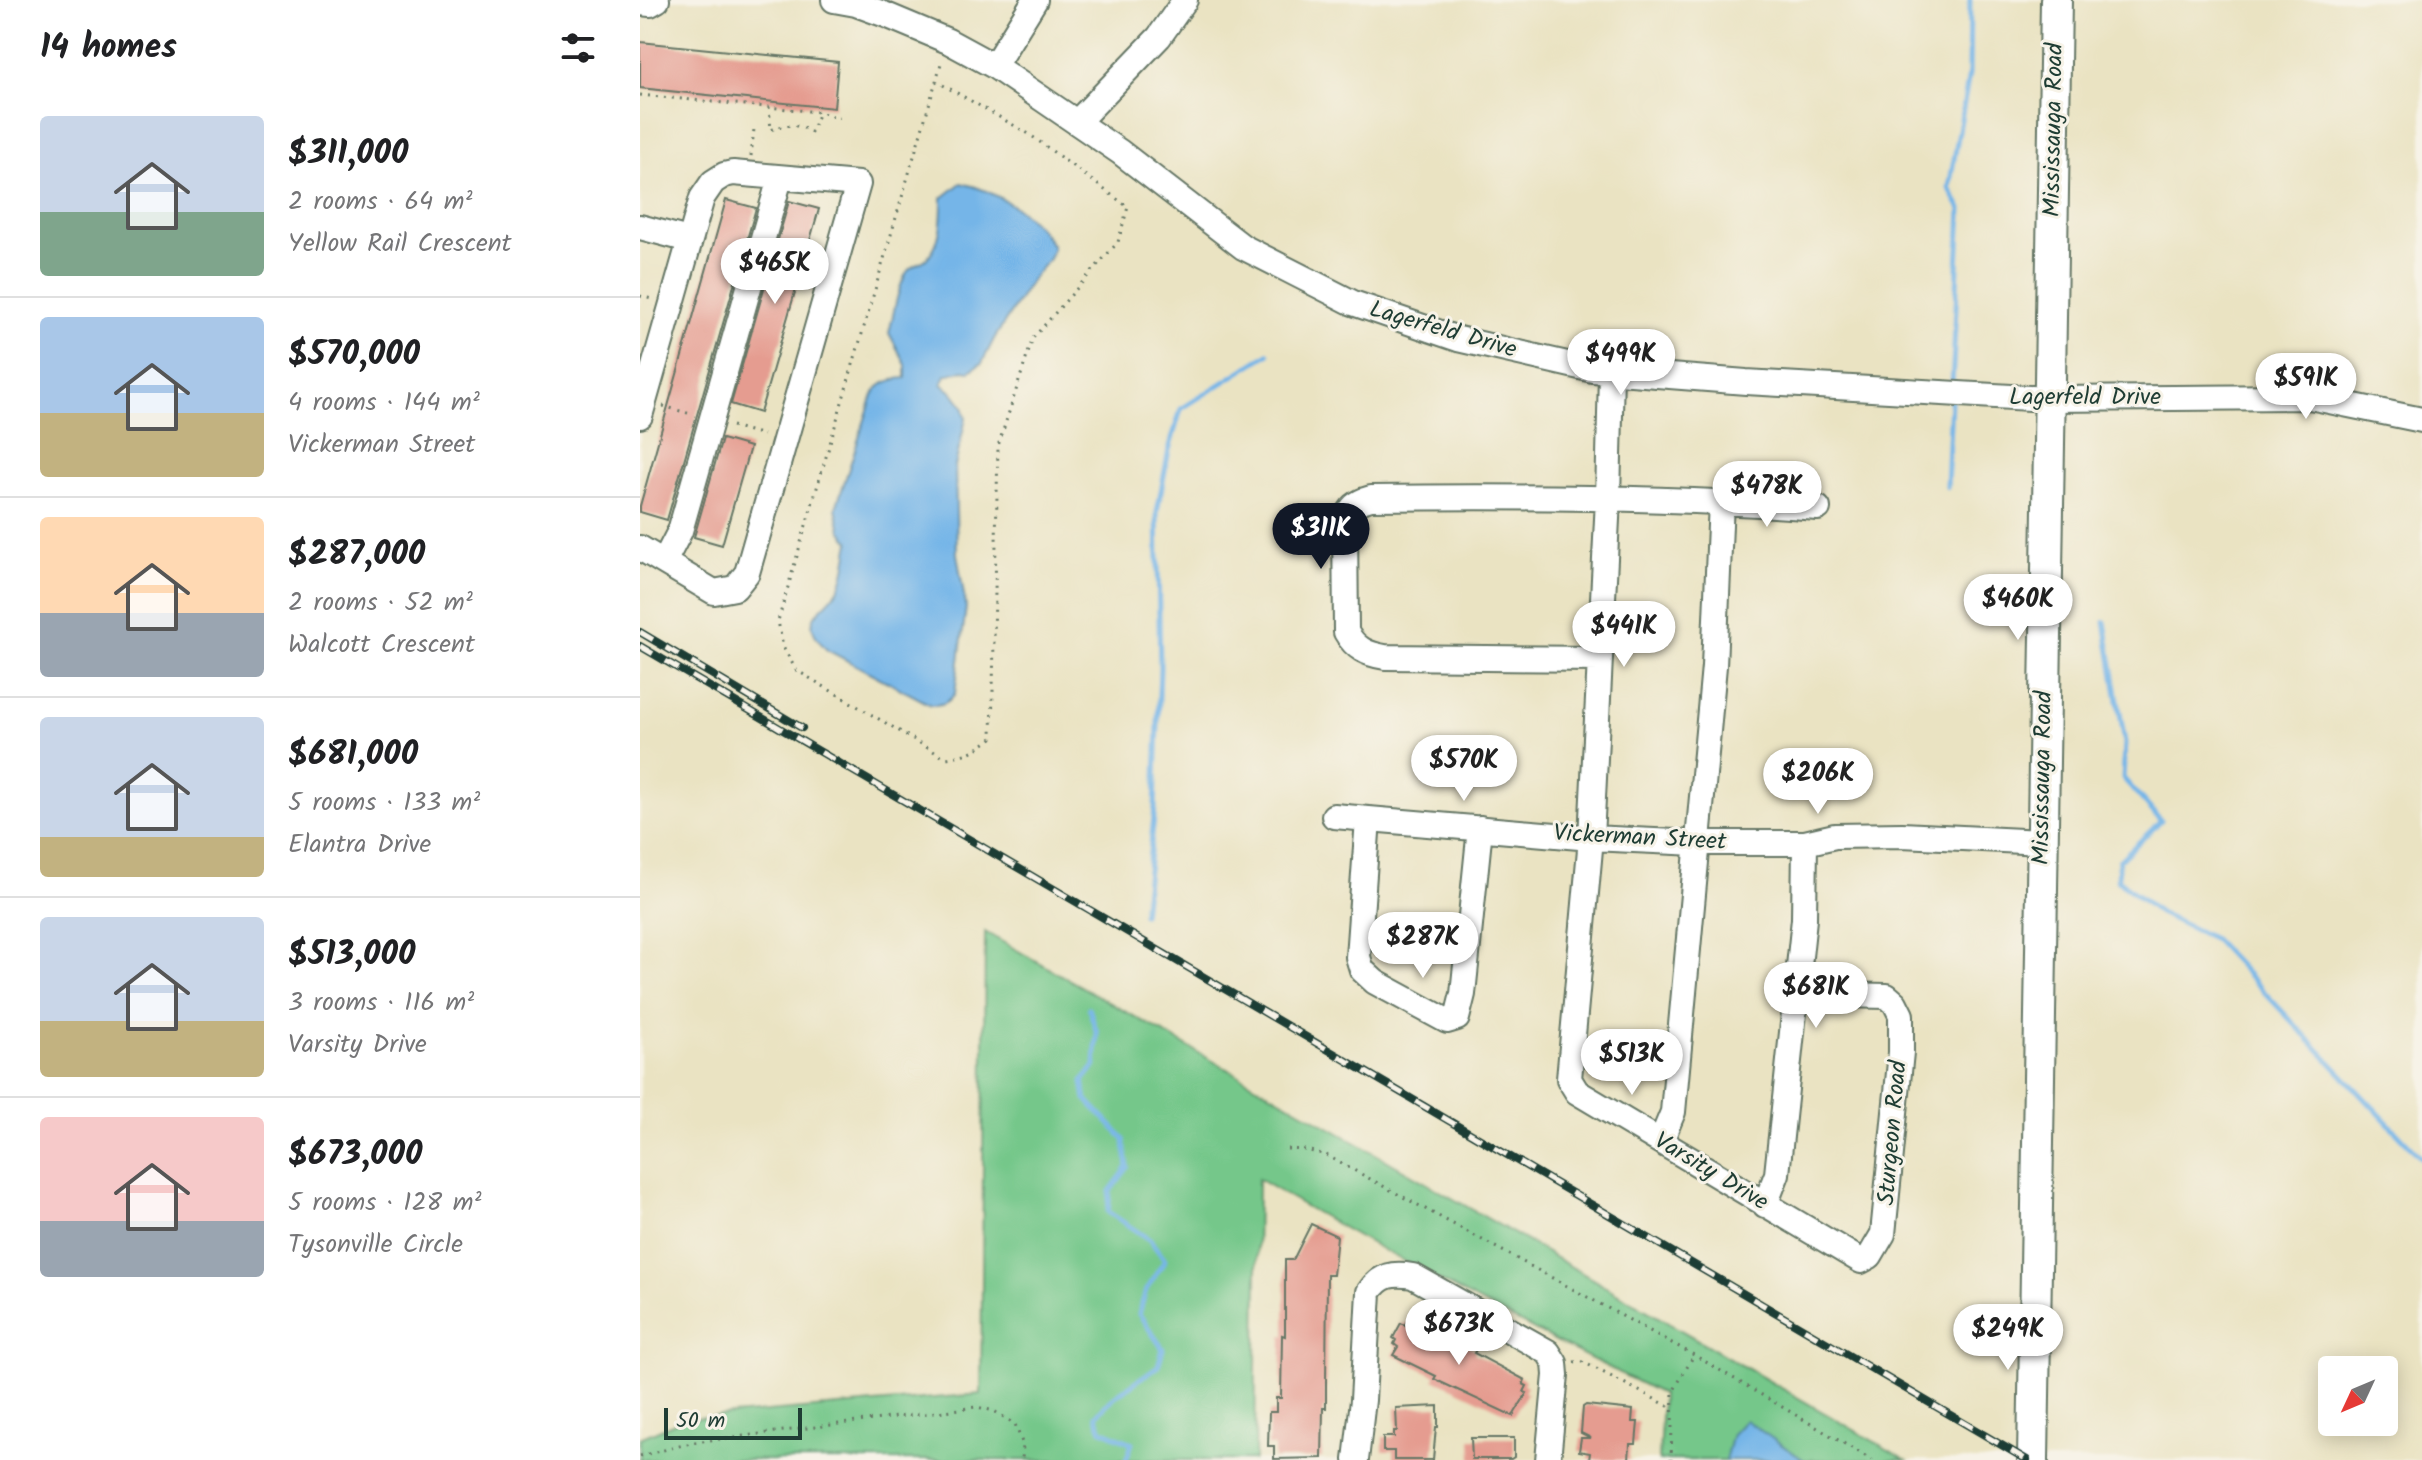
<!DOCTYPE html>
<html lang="en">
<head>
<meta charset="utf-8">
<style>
	:root { --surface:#fff; --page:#f2f2f2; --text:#202124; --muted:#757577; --line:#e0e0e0; --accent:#111827 }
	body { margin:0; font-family:Kalam,sans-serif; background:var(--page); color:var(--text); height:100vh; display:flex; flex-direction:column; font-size:30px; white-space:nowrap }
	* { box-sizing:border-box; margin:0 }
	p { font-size:26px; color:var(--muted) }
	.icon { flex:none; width:44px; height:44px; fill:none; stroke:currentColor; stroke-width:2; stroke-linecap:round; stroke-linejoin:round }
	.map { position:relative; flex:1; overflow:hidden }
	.panel { display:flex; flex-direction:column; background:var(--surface); width:640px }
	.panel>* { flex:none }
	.needle { width:52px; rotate:226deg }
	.buttons { position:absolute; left:1678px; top:1356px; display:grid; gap:16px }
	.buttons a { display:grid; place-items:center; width:80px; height:80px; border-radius:8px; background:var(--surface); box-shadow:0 4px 20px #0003; font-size:40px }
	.scale { position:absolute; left:24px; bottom:20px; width:138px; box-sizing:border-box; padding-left:8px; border:4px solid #1f3d34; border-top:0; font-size:22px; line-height:28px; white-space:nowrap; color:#1f3d34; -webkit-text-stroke:6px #f7f3e8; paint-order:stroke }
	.price { position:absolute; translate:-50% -68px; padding:0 18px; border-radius:28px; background:#fff; color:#222; font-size:26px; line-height:52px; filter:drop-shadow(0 2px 4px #0008) }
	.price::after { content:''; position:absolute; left:50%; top:48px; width:24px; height:18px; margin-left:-12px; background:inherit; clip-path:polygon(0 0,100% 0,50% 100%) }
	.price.on { background:var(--accent); color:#fff }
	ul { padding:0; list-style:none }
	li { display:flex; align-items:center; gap:24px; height:200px; padding:0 40px }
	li+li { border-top:2px solid var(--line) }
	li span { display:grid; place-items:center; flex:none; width:224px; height:160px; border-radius:8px; color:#555 }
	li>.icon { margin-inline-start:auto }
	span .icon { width:96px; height:96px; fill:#fffc; stroke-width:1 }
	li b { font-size:34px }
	h2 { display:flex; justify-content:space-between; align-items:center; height:96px; padding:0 40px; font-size:34px }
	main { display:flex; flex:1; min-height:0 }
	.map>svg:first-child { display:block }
</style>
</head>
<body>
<main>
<section class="panel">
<h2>14 homes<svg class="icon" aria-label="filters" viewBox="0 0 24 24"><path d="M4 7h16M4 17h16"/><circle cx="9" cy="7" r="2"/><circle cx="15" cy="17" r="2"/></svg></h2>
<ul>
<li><span style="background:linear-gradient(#c9d6e8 60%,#7fa58c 0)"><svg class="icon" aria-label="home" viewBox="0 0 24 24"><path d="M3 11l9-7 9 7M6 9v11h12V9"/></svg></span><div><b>$311,000</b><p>2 rooms · 64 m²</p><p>Yellow Rail Crescent</p></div></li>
<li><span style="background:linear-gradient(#a9c7e8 60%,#c2b280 0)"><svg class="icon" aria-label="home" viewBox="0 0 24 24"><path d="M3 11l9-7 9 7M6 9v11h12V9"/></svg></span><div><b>$570,000</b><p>4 rooms · 144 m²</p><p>Vickerman Street</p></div></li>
<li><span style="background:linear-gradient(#ffd9b3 60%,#9aa5b1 0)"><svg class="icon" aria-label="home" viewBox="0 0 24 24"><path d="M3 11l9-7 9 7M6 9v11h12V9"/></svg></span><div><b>$287,000</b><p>2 rooms · 52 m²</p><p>Walcott Crescent</p></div></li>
<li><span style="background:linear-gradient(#c9d6e8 75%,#c2b280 0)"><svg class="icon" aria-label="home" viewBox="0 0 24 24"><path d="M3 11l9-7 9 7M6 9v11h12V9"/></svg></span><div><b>$681,000</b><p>5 rooms · 133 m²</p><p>Elantra Drive</p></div></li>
<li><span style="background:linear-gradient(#c9d6e8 65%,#c2b280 0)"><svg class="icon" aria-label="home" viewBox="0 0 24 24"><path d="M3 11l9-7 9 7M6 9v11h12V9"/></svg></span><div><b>$513,000</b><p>3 rooms · 116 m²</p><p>Varsity Drive</p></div></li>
<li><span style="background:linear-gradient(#f6c9c9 65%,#9aa5b1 0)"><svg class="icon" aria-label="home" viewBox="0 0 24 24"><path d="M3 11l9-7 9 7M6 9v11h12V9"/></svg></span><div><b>$673,000</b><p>5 rooms · 128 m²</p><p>Tysonville Circle</p></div></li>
</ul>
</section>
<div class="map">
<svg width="1782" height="1460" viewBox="0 0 1782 1460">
	<rect width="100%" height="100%" fill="#f7f3e8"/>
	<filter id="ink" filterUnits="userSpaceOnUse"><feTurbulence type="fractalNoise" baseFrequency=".0125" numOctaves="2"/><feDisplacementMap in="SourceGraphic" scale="16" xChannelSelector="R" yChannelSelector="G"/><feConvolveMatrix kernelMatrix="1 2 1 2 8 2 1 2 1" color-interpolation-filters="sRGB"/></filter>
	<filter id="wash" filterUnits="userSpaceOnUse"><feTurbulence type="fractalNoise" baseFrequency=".006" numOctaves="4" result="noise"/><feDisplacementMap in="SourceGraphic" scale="32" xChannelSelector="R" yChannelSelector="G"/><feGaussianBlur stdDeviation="1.8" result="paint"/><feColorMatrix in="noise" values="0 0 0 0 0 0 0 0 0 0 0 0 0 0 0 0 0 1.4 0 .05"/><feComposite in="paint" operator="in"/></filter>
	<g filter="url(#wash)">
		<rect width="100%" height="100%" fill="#eae3c2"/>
		<path fill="#74c78a" stroke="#4a825f" stroke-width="2" d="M 345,932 L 649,1104 L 1266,1460 L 1019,1460 L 1022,1394 C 885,1327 749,1256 618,1179 L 615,1460 L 0,1460 L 0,1438 L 44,1419 L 341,1394 Z"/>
		<path fill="#74b5e8" stroke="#4a798e" stroke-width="2" d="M 321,183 C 355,190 396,216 413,247 L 409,259 L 394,276 L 354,339 L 342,363 L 330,371 L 323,370 L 306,375 L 302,384 L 314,394 L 323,406 L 326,418 L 315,466 L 317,554 L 326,607 L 315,693 C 309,703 302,705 291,705 L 187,650 C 153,615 187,612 200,586 C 206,574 207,555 210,542 L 201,530 L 196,508 L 233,395 C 240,382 252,379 266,378 L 266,365 L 249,333 C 254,313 257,290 267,272 C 271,265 281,264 287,258 C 302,242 302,218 302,198 Z
			M 1105,1420 L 1164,1460 L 1085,1460 L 1092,1434 Z"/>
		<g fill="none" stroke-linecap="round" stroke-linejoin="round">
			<path stroke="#74b5e8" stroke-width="5" d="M 1312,386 L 1321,209 L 1309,188 L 1329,74 L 1330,0
				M 1307,487 L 1311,400
				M 1465,622 L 1485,743 L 1483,778 L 1521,821 L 1479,861 L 1478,880 L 1519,913 L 1574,939 L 1782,1159
				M 503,914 L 515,808 L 520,668 L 517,512 L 529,450 L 541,409 L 628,354
				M 449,1008 L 457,1033 L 455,1066 L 443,1081 L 446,1099 L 484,1139 L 488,1167 L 470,1191 L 468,1212 L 510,1240 L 525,1260 L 506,1290 L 499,1314 L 523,1349 L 518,1366 L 474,1397 L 456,1415 L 462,1430 L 492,1443 L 486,1460"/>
		</g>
		<g id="blocks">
			<path fill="#e59c90" d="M 0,42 L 198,62 L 194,108 L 0,88 Z
				M 86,200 L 116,208 L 27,520 L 0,512 L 0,506 Z
				M 149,201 L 179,209 L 120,413 L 91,404 Z
				M 82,439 L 110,447 L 82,545 L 54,537 Z
				M 671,1224 L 697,1236 L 693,1275 L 687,1275 L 686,1384 L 686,1408 L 683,1408 L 682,1458 L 634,1459 L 634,1446 L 628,1446 L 629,1412 L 636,1412 L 636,1398 L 641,1398 L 642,1335 L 645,1336 L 645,1260 L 653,1260 Z
				M 774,1319 L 836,1350 L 834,1353 L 885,1380 L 883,1384 L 887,1386 L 884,1392 L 887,1393 L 873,1416 L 794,1379 L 796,1376 L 753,1355 L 758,1347 L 754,1344 L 756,1340 L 753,1338 L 761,1323 L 765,1325 L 767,1321 L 772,1323 Z
				M 946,1405 L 993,1410 L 992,1422 L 998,1422 L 996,1444 L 990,1444 L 989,1460 L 949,1460 L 950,1453 L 939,1451 L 941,1438 L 951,1438 L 941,1433 L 943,1407 Z
				M 798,1406 L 798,1427 L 796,1427 L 793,1460 L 754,1460 L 754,1451 L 743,1451 L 743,1437 L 754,1437 L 754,1431 L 757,1431 L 756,1408 Z
				M 831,1438 L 874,1438 L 874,1457 L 871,1459 L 832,1459 Z"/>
		</g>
	</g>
	<g filter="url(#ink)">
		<use href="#blocks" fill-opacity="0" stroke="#676" stroke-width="2"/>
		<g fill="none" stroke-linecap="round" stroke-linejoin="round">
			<g stroke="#676" stroke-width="28">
				<path id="minor" d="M 194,0 L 216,4 L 246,15 L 308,41 L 354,66 L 480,152 L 603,247 L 713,303 L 818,339 L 953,370 L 1106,382 L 1409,399 L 1670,397 L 1782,420
					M 0,3 L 10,4 L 17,0
					M 354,66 L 395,0
					M 437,122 L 519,37 L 545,0
					M 0,227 L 49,240
					M 971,372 L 968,499 L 951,838 L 929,1079 L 937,1092 L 1221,1261 L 1230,1256 L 1243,1234 L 1261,1052 L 1261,1015 L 1255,1003 L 1247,996 L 1156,994
					M 0,416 L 62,198 L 73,182 L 84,175 L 93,173 L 218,184 L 107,573 L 95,588 L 74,592 L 0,548
					M 24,562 L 40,531 L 140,178
					M 960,659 L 745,657 C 726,654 715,648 706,632 L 705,521 C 711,507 716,502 731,498 C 880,496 1029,497 1178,508
					M 694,816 L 951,838 L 1057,843 L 1165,843 L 1195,836 L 1262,835 L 1402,842
					M 728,819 L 718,957 L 722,970 L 735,982 L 807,1021 L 817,1018 L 823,994 L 840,828
					M 1021,1141 L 1033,1112 L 1074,666 L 1081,501
					M 1125,1205 L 1137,1174 L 1164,919 L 1165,843
					M 716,1460 L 723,1400 L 729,1292 C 741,1274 753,1273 773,1276 L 908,1352 L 915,1363 L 916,1375 L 908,1460"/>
			</g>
			<g stroke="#676" stroke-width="34">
				<path id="major" d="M 1393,1460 L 1416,0"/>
			</g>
			<path stroke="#676" stroke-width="3" stroke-dasharray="2 6" stroke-linecap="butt" d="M 296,81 L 389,134 L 488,207 L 478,242 L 393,338 L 358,446 L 352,738 C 337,750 325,756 305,758 L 156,670 L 143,647 L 138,621 L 296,81 L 302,60
				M 0,95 L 179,112 L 199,118
				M 129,107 L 131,130 C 146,124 157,123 171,132 L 179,112
				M 111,156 L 114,129
				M 0,296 L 12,299
				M 23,406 L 51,414
				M 92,426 L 123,435
				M 647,1149 L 666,1150 L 686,1155 L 1054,1355 L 1232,1460
				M 934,1362 L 941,1361 L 1034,1409
				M 0,1456 L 55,1442 L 337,1407 L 354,1411 L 375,1424 L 383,1445 L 382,1460
				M 1031,1460 L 1033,1392 L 1054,1355"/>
			<use href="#minor" stroke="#fff" stroke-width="24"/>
			<use href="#major" stroke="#fff" stroke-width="30"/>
			<g stroke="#1f3d34" stroke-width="8">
				<path id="rail" d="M 0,632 L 162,728
					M 0,646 L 1387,1460"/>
			</g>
			<use href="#rail" stroke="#f7f3e8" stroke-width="5" stroke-dasharray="15" stroke-linecap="butt"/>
		</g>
	</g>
	<g text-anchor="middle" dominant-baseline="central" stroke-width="6" stroke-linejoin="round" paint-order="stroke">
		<g font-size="24" fill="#1f3d34" stroke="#f7f3e8">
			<text transform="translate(1414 130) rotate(-89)">Mississauga Road</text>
			<text transform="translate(803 330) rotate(16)">Lagerfeld Drive</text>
			<text x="1445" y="397">Lagerfeld Drive</text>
			<text transform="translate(1403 778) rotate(-89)">Mississauga Road</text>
			<text transform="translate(1000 838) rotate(3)">Vickerman Street</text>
			<text transform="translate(1253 1133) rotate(-85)">Sturgeon Road</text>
			<text transform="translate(1071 1172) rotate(31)">Varsity Drive</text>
		</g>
	</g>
</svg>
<div class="buttons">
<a><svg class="needle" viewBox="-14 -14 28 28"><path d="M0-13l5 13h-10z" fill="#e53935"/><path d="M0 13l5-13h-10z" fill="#757577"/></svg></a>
</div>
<div class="scale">50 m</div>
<b class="price" style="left:135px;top:306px">$465K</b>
<b class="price" style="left:981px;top:397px">$499K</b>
<b class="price" style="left:1666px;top:421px">$591K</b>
<b class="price" style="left:1127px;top:529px">$478K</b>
<b class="price on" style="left:681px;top:571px">$311K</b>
<b class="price" style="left:1378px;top:642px">$460K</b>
<b class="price" style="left:984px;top:669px">$441K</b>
<b class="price" style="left:824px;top:803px">$570K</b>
<b class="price" style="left:1178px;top:816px">$206K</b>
<b class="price" style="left:783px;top:980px">$287K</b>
<b class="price" style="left:1176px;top:1030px">$681K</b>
<b class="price" style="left:992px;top:1097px">$513K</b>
<b class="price" style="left:819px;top:1367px">$673K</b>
<b class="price" style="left:1368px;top:1372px">$249K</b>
</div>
</main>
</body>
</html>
